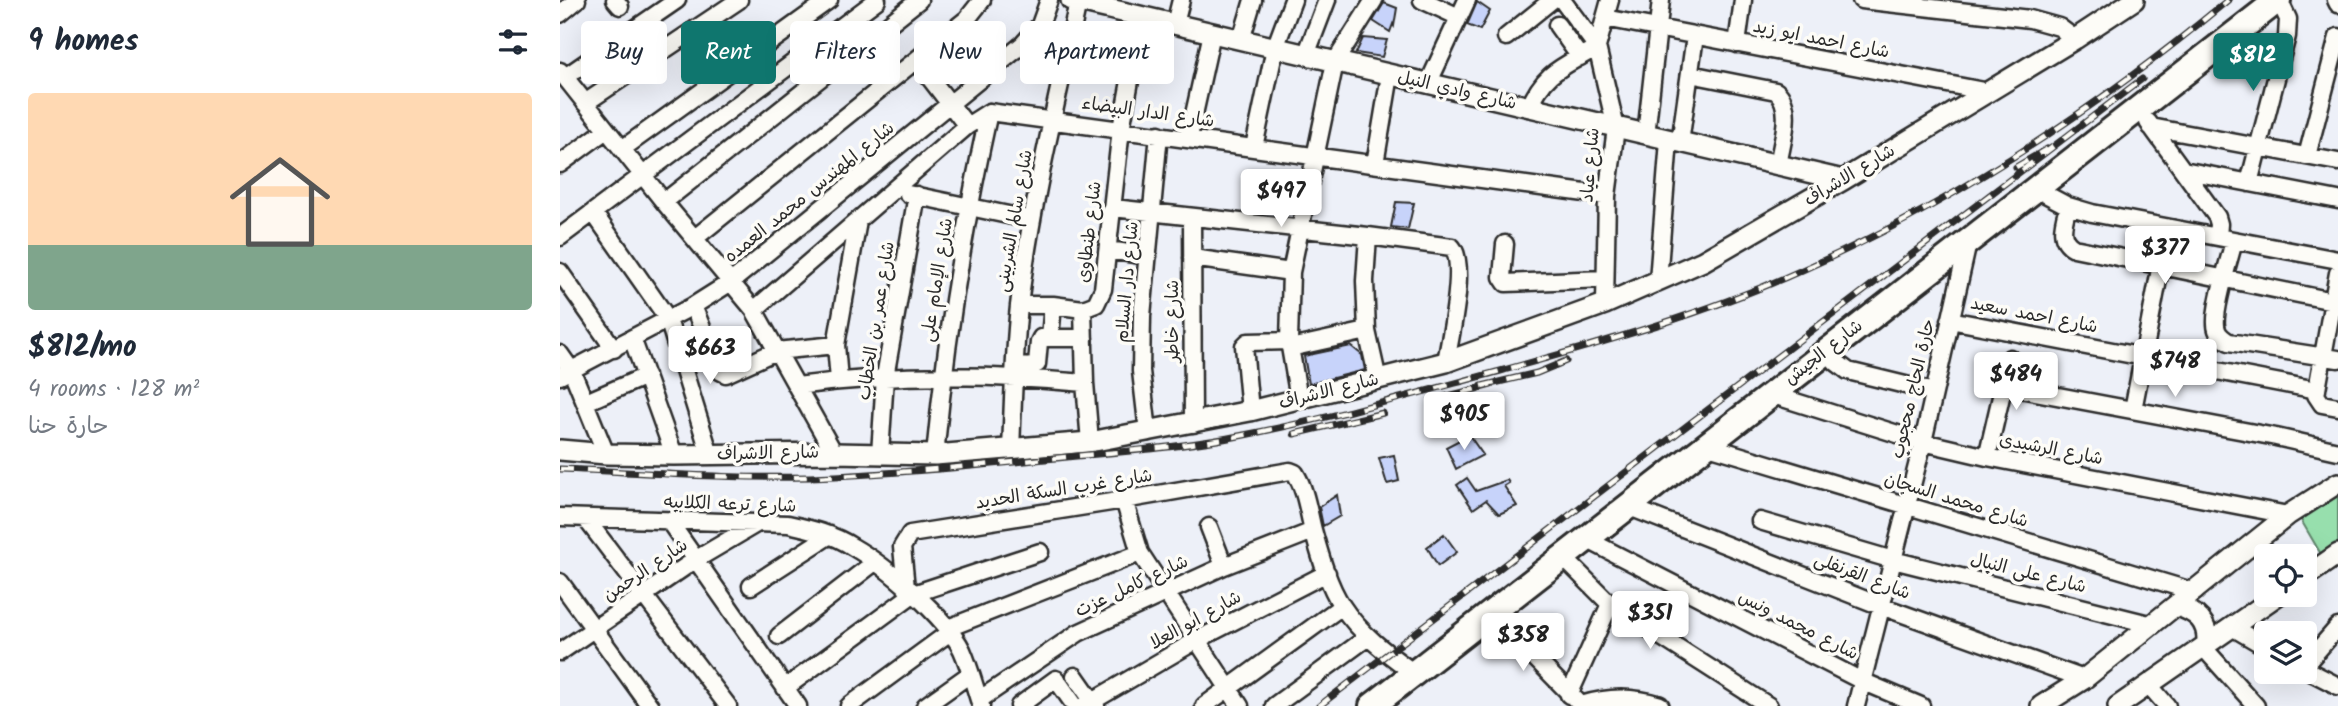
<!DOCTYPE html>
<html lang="en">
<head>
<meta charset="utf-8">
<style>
	:root { --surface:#fff; --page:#f2f2f3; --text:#1f2937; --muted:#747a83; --line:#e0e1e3; --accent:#0f766e }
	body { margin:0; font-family:Kalam,"Playpen Sans Arabic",sans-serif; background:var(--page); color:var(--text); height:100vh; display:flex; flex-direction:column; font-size:26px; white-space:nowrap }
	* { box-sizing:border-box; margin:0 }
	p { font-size:23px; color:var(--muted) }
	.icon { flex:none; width:38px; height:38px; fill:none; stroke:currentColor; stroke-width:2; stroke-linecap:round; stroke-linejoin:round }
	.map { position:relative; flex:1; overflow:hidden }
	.drawer { display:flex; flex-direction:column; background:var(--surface); width:560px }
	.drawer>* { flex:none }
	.guide { position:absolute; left:21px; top:21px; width:665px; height:63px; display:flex; gap:14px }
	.controls { position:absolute; left:1694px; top:544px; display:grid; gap:14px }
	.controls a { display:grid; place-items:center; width:63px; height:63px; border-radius:7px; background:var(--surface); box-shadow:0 7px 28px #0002; font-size:35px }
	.price { position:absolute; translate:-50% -60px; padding:0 16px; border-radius:7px; background:#fff; color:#222; font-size:23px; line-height:46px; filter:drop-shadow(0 2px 4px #0008) }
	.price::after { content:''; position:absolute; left:50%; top:42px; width:21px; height:16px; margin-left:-10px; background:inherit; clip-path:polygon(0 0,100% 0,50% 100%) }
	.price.on { background:var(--accent); color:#fff }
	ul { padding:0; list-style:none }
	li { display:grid; align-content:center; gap:14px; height:371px; padding:0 28px }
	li+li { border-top:2px solid var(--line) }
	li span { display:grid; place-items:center; height:217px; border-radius:7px; color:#555 }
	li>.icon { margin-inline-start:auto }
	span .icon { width:126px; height:126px; fill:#fffc; stroke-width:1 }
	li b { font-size:30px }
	h2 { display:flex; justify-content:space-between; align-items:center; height:84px; padding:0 28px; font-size:30px }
	.pill { padding:0 24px; border-radius:7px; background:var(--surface); box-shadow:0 7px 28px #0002; font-size:24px; line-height:63px }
	.pill.on { background:var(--accent); color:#fff }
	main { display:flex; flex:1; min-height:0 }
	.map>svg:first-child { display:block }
</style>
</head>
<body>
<main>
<section class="drawer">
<h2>9 homes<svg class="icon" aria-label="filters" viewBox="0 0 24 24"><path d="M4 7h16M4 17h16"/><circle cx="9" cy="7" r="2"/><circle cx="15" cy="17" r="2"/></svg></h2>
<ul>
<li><span style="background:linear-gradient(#ffd9b3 70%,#7fa58c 0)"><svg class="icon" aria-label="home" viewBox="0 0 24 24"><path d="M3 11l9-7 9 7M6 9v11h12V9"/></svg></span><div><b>$812/mo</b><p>4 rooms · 128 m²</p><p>حارة حنا</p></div></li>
</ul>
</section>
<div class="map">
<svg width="1778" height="706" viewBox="0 0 1778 706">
	<rect width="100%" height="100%" fill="#edf0f8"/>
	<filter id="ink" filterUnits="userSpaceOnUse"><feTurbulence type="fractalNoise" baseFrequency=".0143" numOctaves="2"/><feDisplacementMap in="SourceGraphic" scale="14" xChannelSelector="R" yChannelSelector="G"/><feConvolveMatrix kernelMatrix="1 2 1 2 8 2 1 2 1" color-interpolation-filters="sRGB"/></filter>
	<g filter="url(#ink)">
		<path fill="#97dfad" stroke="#61856c" stroke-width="2" d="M 1778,496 L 1778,547 L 1762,556 L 1741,520 Z"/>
		<path fill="#c7d3fa" stroke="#2b2b2b" stroke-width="2" d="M 917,2 L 930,11 L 920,30 L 907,25 Z
			M 824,3 L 837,8 L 834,26 L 833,24 L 830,32 L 813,21 Z
			M 803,38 L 827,40 L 822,57 L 796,53 Z
			M 836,202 L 854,203 L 848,229 L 831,227 Z
			M 791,346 L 802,355 L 805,370 L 749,384 L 744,356 Z
			M 909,435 L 923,455 L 896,469 L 886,447 Z
			M 834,455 L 839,481 L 827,484 L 819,458 Z
			M 907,478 L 916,491 L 947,480 L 949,483 L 944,486 L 957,506 L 939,514 L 926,500 L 913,509 L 897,485 Z
			M 777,495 L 780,516 L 763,526 L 759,507 Z
			M 884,534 L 897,552 L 878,566 L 867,547 Z"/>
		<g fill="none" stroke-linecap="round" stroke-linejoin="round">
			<g stroke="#2b2b2b" stroke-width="21">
				<path id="minor" d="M 55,0 L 60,6
					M 862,0 L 899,17
					M 1002,0 L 1037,47 L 1056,128 L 1047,196 L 1045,304
					M 1301,0 L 1470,19 L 1499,27 L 1515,39
					M 1776,0 L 1778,4
					M 0,14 L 17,0
					M 1045,18 L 1429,92
					M 615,24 L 621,0
					M 997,25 L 1020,57
					M 946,37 L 992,0
					M 681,40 L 693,0
					M 1177,44 L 1183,0
					M 746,55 L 767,0
					M 356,60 L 407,126
					M 0,71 L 104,202 L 194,310 L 274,453
					M 1130,74 L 1216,91 C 1235,108 1221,143 1218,166
					M 5,77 L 117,0
					M 868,84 L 907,0
					M 25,103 L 179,0
					M 969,108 C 985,70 1004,67 1037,47 L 1050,0
					M 1588,122 L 1657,217 L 1659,224 L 1658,237
					M 1591,127 L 1778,162
					M 1086,135 L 1101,0
					M 629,137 L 652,33
					M 1120,143 L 1135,36
					M 694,147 L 715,48 L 733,0
					M 62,149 L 269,0
					M 1747,156 L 1778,37
					M 0,164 L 46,130
					M 815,164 L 830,75
					M 1623,170 L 1778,200
					M 1689,183 L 1727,36 L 1728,19 L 1719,0
					M 1476,189 L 1508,206 L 1532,213 L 1778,260
					M 348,194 L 472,220
					M 104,202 L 359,0
					M 1508,206 C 1504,222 1497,239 1514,248 L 1778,302
					M 553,208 L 808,236 L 892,247 C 907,264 890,338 886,362
					M 33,212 L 108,319 L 150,455
					M 632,217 L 633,424
					M 808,236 L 805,281 L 807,331 L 818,380
					M 0,237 L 317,0
					M 135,238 L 407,19 L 422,0
					M 1674,241 C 1670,258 1651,315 1657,330 C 1659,336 1664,339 1669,342 L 1778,359
					M 945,244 L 942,277 L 946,283 L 1045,279
					M 548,250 L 588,256
					M 632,258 L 731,272
					M 0,272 L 54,349
					M 1778,273 L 1756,395 L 1762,404 L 1778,407
					M 1098,281 L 1109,140
					M 459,305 L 493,305 L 523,309
					M 133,306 L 160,371 L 166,374 L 216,351 L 276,345
					M 194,310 L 407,126 L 429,112 L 1047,196
					M 1390,320 L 1757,390
					M 490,337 L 493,305
					M 72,338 L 114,455
					M 730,348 L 807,331
					M 1268,350 L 1276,362 L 1288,371 L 1374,392
					M 0,354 L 12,371 L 46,454
					M 455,365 L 468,367 L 477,364 L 479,342 L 481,338 L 524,338
					M 0,376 L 133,306 L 171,282 L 462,45 L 480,25 L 489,0
					M 279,380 L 276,345 L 298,221
					M 237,386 C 333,373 429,374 525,383
					M 1444,386 L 1716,437 L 1778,451
					M 1210,394 L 1363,442 L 1427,457 L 1728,515
					M 739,399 L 729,341 L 731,272 L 775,62 L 814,0
					M 26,402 L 86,376
					M 1573,410 L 1608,228
					M 690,411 L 684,346 L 688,342 L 729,341
					M 588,432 L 581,371 L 582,316 L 599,134
					M 530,442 L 525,383 L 523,309 L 536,304 L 543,289 L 561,129 L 582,17
					M 1145,445 L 1635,592
					M 451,450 C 453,402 454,353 459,306 C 471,203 497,102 518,2
					M 320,454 L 325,377 L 357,195
					M 375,455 C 386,339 404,225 429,112
					M 1427,457 L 1450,358
					M 564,500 L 580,553 L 680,706
					M 1067,506 L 1321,606 L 1524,679
					M 0,517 L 228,524 C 251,529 273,534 293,547 C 326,566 385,616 402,650 C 410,668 415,688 421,706
					M 26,519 L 168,706
					M 109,521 L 238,706
					M 1200,521 L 1333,560 L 1593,625
					M 649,527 L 664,566
					M 1026,539 L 1302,681 L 1361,706
					M 1003,557 L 1050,604 L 1209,706
					M 0,582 L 90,706
					M 191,586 L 270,535
					M 346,588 L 342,547 L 350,534 L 564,500 L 730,471 L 735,473 C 746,490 748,511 753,530 C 760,555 768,585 782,606 C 800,634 828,654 854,673
					M 931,613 L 1022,706
					M 1672,627 L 1706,647
					M 388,628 L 580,553
					M 219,636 L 315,562
					M 1643,647 L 1696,706
					M 0,652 L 135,560 L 196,524
					M 1745,665 L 1778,627
					M 1745,669 L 1778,686
					M 515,676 L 536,706
					M 1589,685 L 1607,706
					M 225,688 L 353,594 L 480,552
					M 1009,695 L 1050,604
					M 419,700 L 518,633 L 664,566 L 753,531
					M 289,706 L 390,632
					M 365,706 L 410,674
					M 459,706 L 496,679 L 515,706
					M 524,706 L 637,640 L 767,573
					M 644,706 L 782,606
					M 714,706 L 808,637
					M 1296,706 L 1363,442 L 1408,243"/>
			</g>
			<g stroke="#2b2b2b" stroke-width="24">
				<path id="tertiary" d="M 511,0 L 1283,180
					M 0,450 L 46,454 L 114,455 L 274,453 L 375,455 L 530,442 L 690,411 L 886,362 L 1045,304 L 1143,261 L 1283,180 L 1515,39 L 1574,0
					M 1745,577 L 1778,554
					M 1617,606 C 1637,612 1648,622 1647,643
					M 1023,706 C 1048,698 1074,698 1099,706
					M 1481,706 L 1524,679 L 1728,515 L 1778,483
					M 1558,706 L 1718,595"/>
			</g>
			<g stroke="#2b2b2b" stroke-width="30">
				<path id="primary" d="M 812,706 L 1718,0"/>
			</g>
			<use href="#minor" stroke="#fdfcf7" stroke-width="16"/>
			<use href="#tertiary" stroke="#fdfcf7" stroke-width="19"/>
			<use href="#primary" stroke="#fdfcf7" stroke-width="24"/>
			<g stroke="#2b2b2b" stroke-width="7">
				<path id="rail" d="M 1456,167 L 1487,149
					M 922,386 L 977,373 L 1006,361
					M 877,399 L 931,385
					M 734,434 L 823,413
					M 0,469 C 83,472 166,479 250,477 C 336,474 421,465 507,457 C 566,451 626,447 684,435 C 772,418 858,393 944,370 C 1044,342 1145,314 1240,271 C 1395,203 1538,108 1668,0
					M 759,706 L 1582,79"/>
			</g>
			<use href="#rail" stroke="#fdfcf7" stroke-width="4.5" stroke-dasharray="13" stroke-linecap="butt"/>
		</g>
	</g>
	<g text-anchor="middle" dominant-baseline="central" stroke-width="7" stroke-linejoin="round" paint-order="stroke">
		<g font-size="18" fill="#2b2b2b" stroke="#fdfcf7">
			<text transform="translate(1261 40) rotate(11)">شارع احمد ابو زيد</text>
			<text transform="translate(897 91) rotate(13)">شارع وادي النيل</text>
			<text transform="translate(588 113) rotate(8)">شارع الدار البيضاء</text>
			<text transform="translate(1031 165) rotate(-85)">شارع عياد</text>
			<text transform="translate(1290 176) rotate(-31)">شارع الاشراف</text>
			<text transform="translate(250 193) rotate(-39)">شارع المهندس محمد العمده</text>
			<text transform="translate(455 221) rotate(-80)">شارع سالم الشربينى</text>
			<text transform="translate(530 232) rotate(-83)">شارع طنطاوى</text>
			<text transform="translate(378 280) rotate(-81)">شارع الإمام على</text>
			<text transform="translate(568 282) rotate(-85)">شارع دار السلام</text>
			<text transform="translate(1474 316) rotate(11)">شارع احمد سعيد</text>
			<text transform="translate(317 321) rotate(-81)">شارع عمر بن الخطاب</text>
			<text transform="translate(613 321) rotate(-90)">شارع خاطر</text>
			<text transform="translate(1264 353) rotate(-38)">شارع الجيش</text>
			<text transform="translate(1354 389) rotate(-77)">حارة الحاج محجوب</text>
			<text transform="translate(769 392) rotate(-14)">شارع الاشراف</text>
			<text transform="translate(1491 450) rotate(11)">شارع الرشيدى</text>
			<text transform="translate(208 454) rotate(-1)">شارع الاشراف</text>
			<text transform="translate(504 490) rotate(-9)">شارع غرب السكة الحديد</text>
			<text transform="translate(1396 501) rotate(17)">شارع محمد السجان</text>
			<text transform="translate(170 505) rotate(2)">شارع ترعه الكلابيه</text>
			<text transform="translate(86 571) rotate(-34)">شارع الرحمن</text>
			<text transform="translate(1468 574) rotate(14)">شارع على النيال</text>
			<text transform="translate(1302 577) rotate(21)">شارع القرنفلى</text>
			<text transform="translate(572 587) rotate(-25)">شارع كامل عزت</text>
			<text transform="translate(636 621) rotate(-29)">شارع ابو العلا</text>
			<text transform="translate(1238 626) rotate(27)">شارع محمد ونس</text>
		</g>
	</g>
</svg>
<div class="controls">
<a><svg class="icon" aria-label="locate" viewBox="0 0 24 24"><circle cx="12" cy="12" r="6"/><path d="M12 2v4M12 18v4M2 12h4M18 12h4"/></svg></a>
<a><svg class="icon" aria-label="layers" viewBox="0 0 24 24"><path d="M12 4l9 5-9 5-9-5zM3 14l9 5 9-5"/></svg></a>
</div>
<b class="price on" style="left:1693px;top:93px">$812</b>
<b class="price" style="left:721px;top:229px">$497</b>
<b class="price" style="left:1605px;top:286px">$377</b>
<b class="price" style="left:150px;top:386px">$663</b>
<b class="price" style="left:1615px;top:399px">$748</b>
<b class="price" style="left:1456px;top:412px">$484</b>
<b class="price" style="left:904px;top:452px">$905</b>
<b class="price" style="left:1090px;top:651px">$351</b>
<b class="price" style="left:963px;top:673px">$358</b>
<div class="guide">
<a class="pill">Buy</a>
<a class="pill on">Rent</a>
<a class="pill">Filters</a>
<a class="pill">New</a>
<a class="pill">Apartment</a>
</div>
</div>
</main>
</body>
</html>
